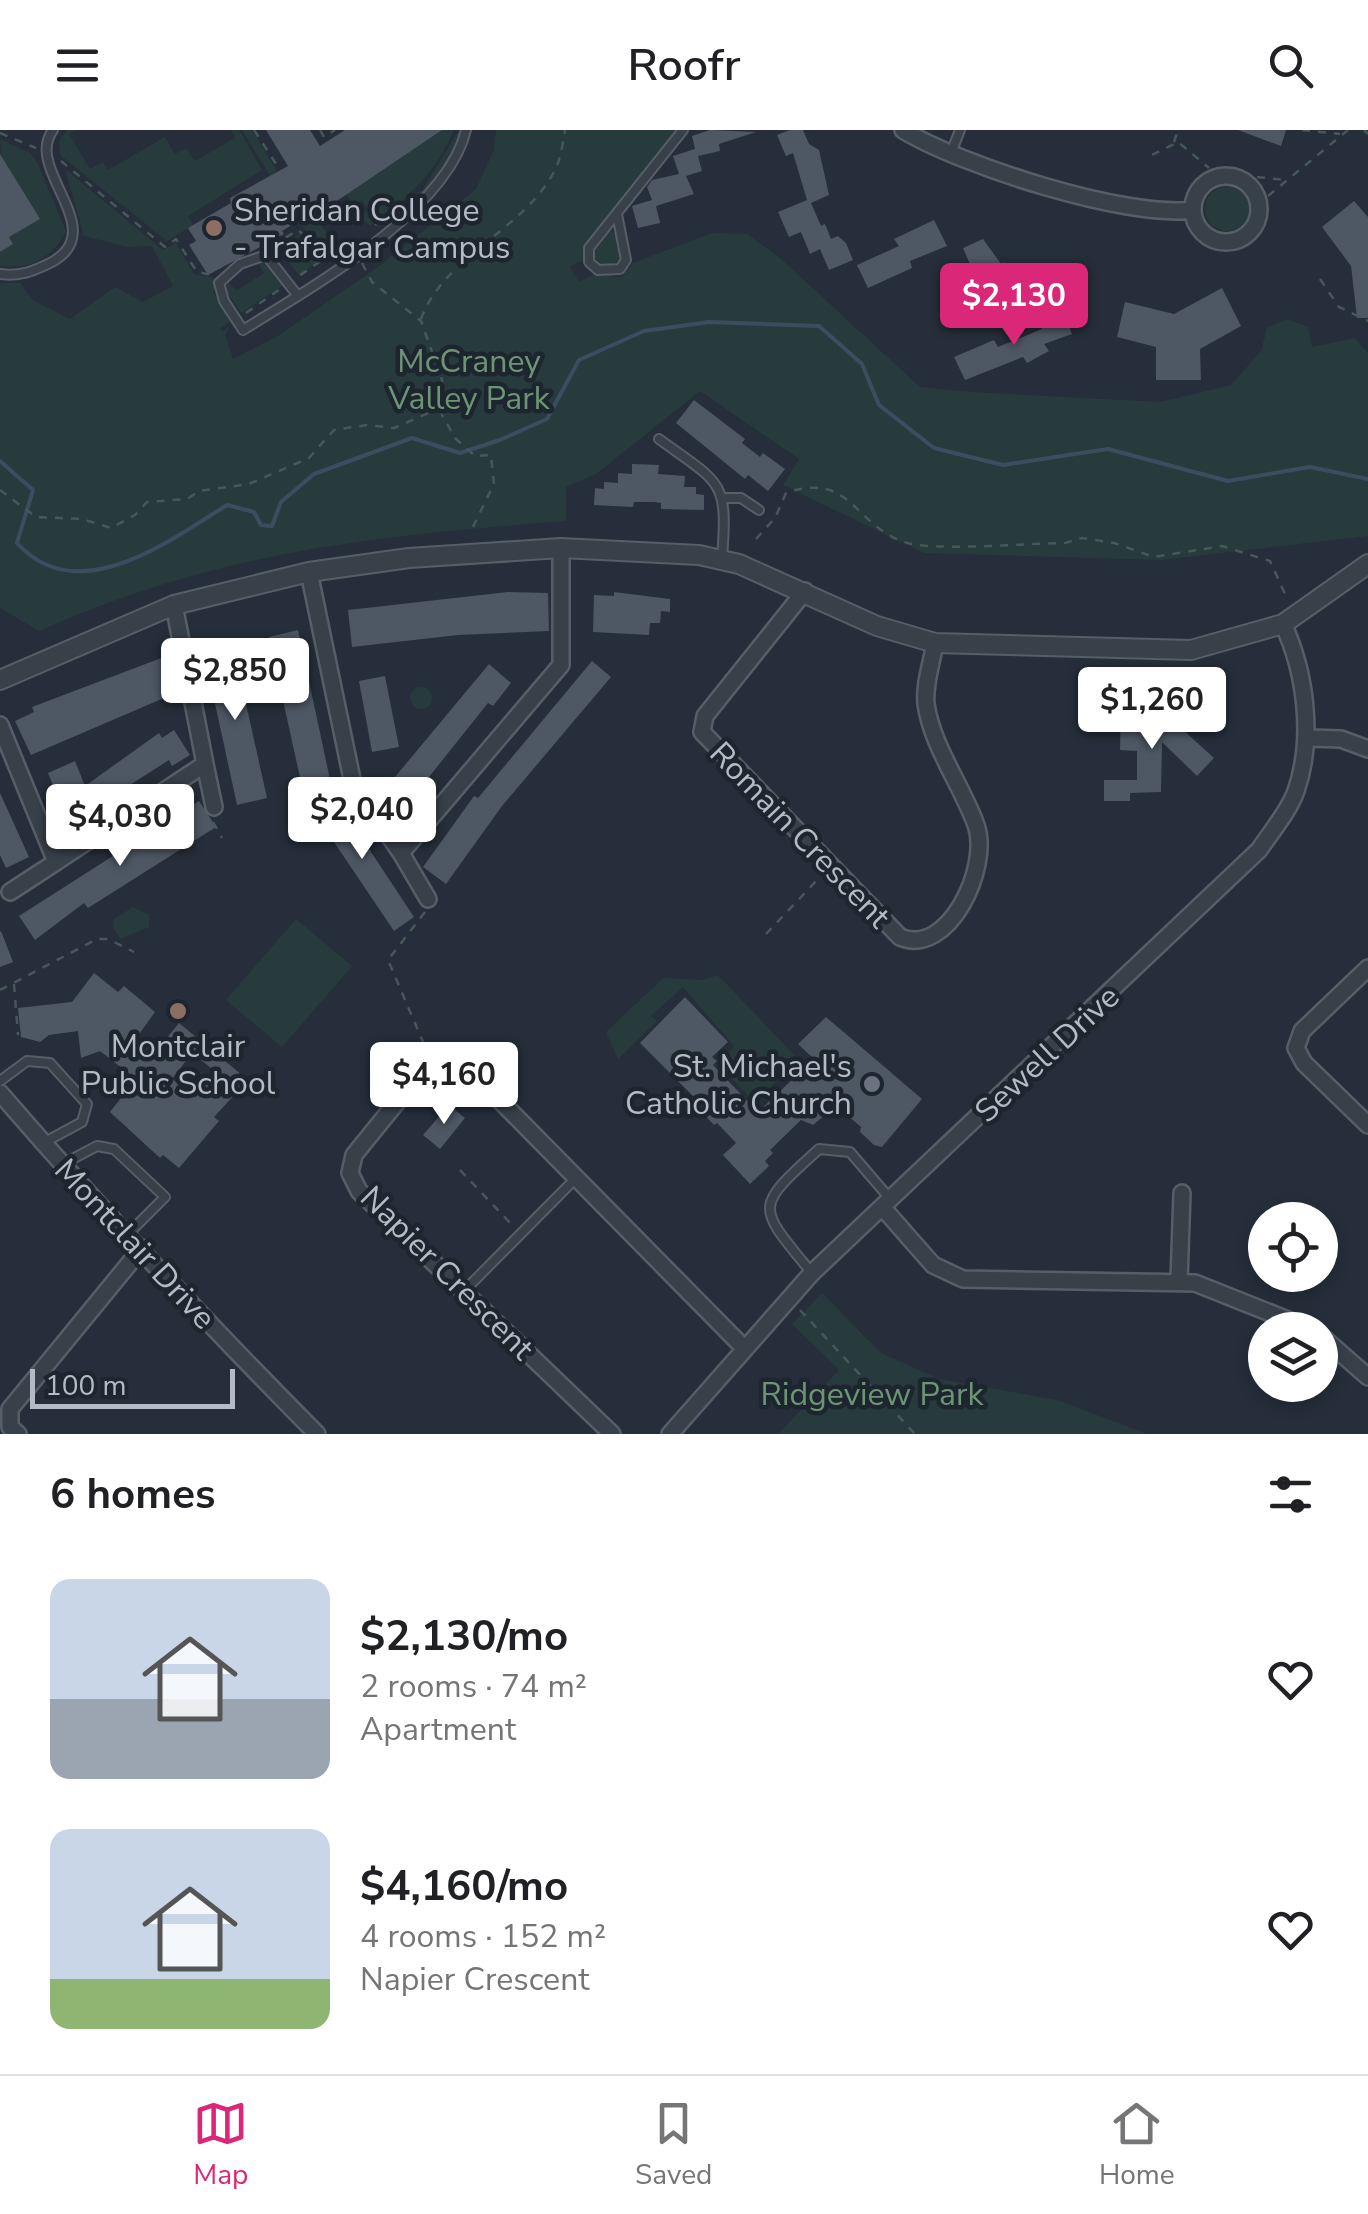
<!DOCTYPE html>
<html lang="en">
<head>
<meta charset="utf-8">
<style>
	:root { --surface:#fff; --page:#f2f2f2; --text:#202124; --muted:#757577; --line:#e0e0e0; --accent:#db2777 }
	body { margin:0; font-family:"Nunito Sans",sans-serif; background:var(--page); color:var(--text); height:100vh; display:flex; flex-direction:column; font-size:38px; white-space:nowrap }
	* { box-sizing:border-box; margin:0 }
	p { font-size:32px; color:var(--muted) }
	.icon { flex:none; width:55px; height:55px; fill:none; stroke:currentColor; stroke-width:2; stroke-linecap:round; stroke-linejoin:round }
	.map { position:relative; height:1304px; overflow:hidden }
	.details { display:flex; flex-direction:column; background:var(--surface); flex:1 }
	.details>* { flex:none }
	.tools { position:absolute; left:1248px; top:1072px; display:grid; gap:20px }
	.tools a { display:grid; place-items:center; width:90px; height:90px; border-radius:50%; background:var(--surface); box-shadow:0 5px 15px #0003; font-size:50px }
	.scale { position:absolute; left:30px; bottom:25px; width:205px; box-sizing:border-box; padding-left:10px; border:5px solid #b4bbc6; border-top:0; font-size:28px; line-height:35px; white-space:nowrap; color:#b4bbc6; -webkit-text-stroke:8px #1d252f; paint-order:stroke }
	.price { position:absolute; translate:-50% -85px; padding:0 22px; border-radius:10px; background:#fff; color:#222; font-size:32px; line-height:65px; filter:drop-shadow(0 2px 5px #0008) }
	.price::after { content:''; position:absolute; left:50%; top:60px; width:30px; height:22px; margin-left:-15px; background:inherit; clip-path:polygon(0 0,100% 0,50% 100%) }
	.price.current { background:var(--accent); color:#fff }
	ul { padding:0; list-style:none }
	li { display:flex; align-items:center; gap:30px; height:250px; padding:0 50px }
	li span { display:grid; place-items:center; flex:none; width:280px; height:200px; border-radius:20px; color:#555 }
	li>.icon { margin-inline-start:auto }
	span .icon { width:120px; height:120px; fill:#fffc; stroke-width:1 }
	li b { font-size:42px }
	h2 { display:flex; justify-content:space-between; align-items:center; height:120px; padding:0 50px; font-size:42px }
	header { display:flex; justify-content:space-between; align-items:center; height:130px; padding:0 50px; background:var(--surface); font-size:45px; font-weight:600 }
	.tab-bar { display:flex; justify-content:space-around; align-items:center; height:140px; border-top:2px solid var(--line); background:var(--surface); font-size:28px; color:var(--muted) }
	.tab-bar a { display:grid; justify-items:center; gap:5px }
	.tab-bar .current { color:var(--accent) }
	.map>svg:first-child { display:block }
</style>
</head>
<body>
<header><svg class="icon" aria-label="menu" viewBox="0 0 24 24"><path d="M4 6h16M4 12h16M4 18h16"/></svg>Roofr<svg class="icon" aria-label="search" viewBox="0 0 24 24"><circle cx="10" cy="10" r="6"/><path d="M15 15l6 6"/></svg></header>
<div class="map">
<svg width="1368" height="1304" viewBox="0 0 1368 1304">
	<rect width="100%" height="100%" fill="#252e3a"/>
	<path fill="#283b3c" d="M 67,0 L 75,0 L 69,4 L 90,39 L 103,32 L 108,40 L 165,7 L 175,24 L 186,18 L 195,31 L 235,8 L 231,0 L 239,0 L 262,40 L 188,86 L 193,95 L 167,111 L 60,25 L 59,11 Z
		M 242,0 L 252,0 L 277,41 L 270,46 Z
		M 442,0 L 454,0 C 435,43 408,69 370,96 L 359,87 L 368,80 L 362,70 L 353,76 L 345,62 Z
		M 459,0 L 463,0 C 448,36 417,90 375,98 L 423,59 Z
		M 496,0 L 678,0 L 585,114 L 583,130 L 570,137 L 579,152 L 593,145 L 622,147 L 633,133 L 712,103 L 747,104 L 780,128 L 920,257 L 970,262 L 1160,272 L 1231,255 L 1261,221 L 1267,198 L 1287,189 L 1308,197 L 1312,217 L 1355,208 L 1368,223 L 1368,406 L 1161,430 L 924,423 L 783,355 L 799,329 L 700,261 L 596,344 L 566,357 L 566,391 C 373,406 219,421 39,501 L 0,478 L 0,153 L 20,153 L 34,171 L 70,189 L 115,157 L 143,172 L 173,156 L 152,116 L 128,117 L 84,106 L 65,39 L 163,120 L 176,113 L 194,144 L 215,148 L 214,163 L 230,192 L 220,198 L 222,202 L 230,196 L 225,205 L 233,229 L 275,208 L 378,137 L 476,59 L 494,20 Z
		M 0,9 L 30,23 L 37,32 L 66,101 C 53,128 29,140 0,136 L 0,122 L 13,113 L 7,103 Z
		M 1217,37 L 1249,42 L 1266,65 L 1261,66 L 1239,44 L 1206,41 Z
		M1205 79a22 22 0 1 1 44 0a22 22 0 1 1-44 0Z
		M 312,82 L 327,103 L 330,124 L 297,92 Z
		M 610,102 L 615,102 L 621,130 L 603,137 L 592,124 Z
		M 300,104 L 326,126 L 299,145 L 277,118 Z
		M 263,131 L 283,155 L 241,183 L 226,161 L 227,152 L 237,160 L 264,143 L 259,134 Z
		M410 568a11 11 0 1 1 22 0a11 11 0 1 1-22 0Z
		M 133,777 L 149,785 L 149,797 L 120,809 L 113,797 L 114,789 Z
		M 296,789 L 352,836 L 282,917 L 226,870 Z
		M 718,845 L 799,930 L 754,972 L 720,936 L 734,916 L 683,857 L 651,886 L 657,891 L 618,929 L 606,902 L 663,848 L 703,850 Z
		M 822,1163 L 881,1223 L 939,1249 L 1057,1270 L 1147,1304 L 778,1304 L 839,1240 L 792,1194 Z"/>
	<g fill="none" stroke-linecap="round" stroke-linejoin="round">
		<path stroke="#3c4c61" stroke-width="4" d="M 0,331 L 33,360 L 17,413 C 77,480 168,412 227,375 L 254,382 L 261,395 L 272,396 L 281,372 L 314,344 L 412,308 L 460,323 L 500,310 L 547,289 L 579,230 L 644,201 L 709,192 L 819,196 L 862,234 L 879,275 L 934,318 L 1003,335 L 1108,319 L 1228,351 L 1310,337 L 1368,349"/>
	</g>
	<path fill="#4e5865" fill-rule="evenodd" d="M 266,0 L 310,0 L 320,16 L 345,0 L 442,0 L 319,83 L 317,79 L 282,101 L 284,104 L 208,145 L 189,115 L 196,111 L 188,98 L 231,73 L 230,68 L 288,36 Z
		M 710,0 L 756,2 L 719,14 L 720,21 L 698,26 L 702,41 L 686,46 L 694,64 L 656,76 L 660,93 L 638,98 L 632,76 L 652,70 L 647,57 L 652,50 L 679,44 L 673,26 L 695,19 L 692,6 Z
		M 790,0 L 803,0 L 809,14 L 819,20 L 829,65 L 811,73 L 821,96 L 825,94 L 831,109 L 838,106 L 846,113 L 853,130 L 829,140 L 820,119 L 810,124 L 801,102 L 789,107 L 778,82 L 807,70 L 793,23 L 786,26 L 777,5 Z
		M 1238,0 L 1286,0 L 1281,16 Z
		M 0,24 L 40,89 L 9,107 L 13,114 L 0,122 Z
		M 1354,71 L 1368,87 L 1368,188 L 1357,188 L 1351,136 L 1322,97 Z
		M 934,90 L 947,116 L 910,131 L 912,138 L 868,158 L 857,135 L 899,116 L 894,109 Z
		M 983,109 L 1001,134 L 1005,132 L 1016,170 L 1015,177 L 995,186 L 979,136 L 972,139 L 963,118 Z
		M 1222,158 L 1241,196 L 1200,219 L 1201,250 L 1156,250 L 1156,217 L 1117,207 L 1125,172 L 1174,184 Z
		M 1063,181 L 1072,204 L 1044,214 L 1049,221 L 1027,233 L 1023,227 L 965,250 L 954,227 L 994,210 L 998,217 L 1042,199 L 1038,190 Z
		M 694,270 L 745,309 L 742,313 L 760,327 L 763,323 L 785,339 L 768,361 L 748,345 L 745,349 L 676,293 Z
		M 632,334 L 659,335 L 658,344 L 685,346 L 684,357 L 696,357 L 696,364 L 704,365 L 704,380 L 661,379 L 661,373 L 655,372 L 634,372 L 633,377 L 594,375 L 595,358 L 604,359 L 604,352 L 618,353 L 618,343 L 632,344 Z
		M 508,462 L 548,463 L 549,501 L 458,505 L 352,517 L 348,480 Z
		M 614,462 L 670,469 L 670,482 L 661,481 L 660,493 L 650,493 L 649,505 L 593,502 L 594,465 L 614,466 Z
		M 298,500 L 331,654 L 303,661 L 269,507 Z
		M 232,511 L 267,668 L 237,675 L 203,518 Z
		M 164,527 L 178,562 L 31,625 L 15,591 L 34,582 L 32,577 Z
		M 592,531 L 611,547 L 502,676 L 446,754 L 423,737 L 474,666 L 478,668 Z
		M 489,534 L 511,553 L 493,576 L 488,573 L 401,682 L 380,665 Z
		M 385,546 L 399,617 L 372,622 L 359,551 Z
		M 1121,577 L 1160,577 L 1160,597 L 1181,598 L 1214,628 L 1197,646 L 1162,612 L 1161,662 L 1130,663 L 1130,671 L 1104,671 L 1104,650 L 1137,650 L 1137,621 L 1120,620 Z
		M 174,600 L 190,625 L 172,636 L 169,630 L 94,678 L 99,690 L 72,701 L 48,643 L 75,631 L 85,656 L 159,603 L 162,608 Z
		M 0,663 L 29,727 L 6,738 L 0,725 Z
		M 332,663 L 414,787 L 394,801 L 311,678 Z
		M 199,671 L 216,697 L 88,778 L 84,773 L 35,810 L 19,786 Z
		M 1,801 L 13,832 L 0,837 L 0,802 Z
		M 94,843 L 118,862 L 124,856 L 155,882 L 137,907 L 156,921 L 179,893 L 248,950 L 214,987 L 219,991 L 179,1038 L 163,1025 L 160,1028 L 110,982 L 136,949 L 100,921 L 81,928 L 78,901 L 49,905 L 40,912 L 21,907 L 18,878 L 72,872 ZM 192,923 L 215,941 L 196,967 L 172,949 Z
		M 685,867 L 728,912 L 712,927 L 717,931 L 713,935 L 758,982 L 814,929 L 798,914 L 826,887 L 922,969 L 882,1017 L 874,1015 L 860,1002 L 861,997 L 826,967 L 825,985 L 813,995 L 801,990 L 770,1020 L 773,1023 L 765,1031 L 769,1036 L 750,1054 L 723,1025 L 736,1013 L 717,993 L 714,995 L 699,979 L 702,975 L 640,913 Z
		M 449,975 L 465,988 L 440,1019 L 423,1005 Z"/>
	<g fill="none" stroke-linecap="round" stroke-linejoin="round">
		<g stroke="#565e68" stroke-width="12">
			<path id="service" d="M 951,23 L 960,0
				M 617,84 L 626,130 L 620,139 L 598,140 L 589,132 L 589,118 L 683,0
				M 0,144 C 20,147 34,141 52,132 C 111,99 23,39 53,0
				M 298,166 L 266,125 L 240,134 L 219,153 L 224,171 L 243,200 C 312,157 447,81 466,0
				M 659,309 C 722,355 728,349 722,429
				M 726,368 L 741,368 L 759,380
				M 0,951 L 27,931 L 50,933 L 87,974 L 82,992 L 43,1013
				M 61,1035 L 97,1016 L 114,1019 L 165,1067 L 128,1104
				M 811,1142 C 756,1075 754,1078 819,1019 L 850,1022 L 892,1071
				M 464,1161 L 575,1049"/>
		</g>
		<g stroke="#565e68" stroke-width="20">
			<path id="minor" d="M 903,0 C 960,35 1127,89 1193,80
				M1193 79a33 33 0 1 1 66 0a33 33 0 1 1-66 0Z
				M 309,442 L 353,654 L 401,723 L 561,535 L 561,418
				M 805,461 L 705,586 L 702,602 L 900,807 C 948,828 991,737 976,695 C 962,656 932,616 926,574 C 924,554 932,532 935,513
				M 0,595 L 56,732 L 205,634 L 174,475
				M 1309,608 L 1341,609 L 1368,619
				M 205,634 L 214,677
				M 401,723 L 428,769
				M 10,762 L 56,732
				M 1368,838 L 1302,901 L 1296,918 L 1304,933 L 1368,995
				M 0,963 C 102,1081 207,1193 317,1304
				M 883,1078 L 933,1135 L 963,1149 L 1195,1153 L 1313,1200
				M 1179,1151 L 1182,1063
				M 1320,1205 L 1368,1247
				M 18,1304 L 10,1297 L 10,1279 L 142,1118
				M 612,1304 L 359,1061 L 350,1043 L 354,1025 L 427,935 L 446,927 L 464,934 L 743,1217
				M 670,1304 L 812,1143 L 1259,720 C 1271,702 1289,681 1296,661 C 1314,609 1306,543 1283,494"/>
		</g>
		<g stroke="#565e68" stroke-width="22">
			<path id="tertiary" d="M 0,550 L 174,475 L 309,442 L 409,428 L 561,418 L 699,425 L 739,434 L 877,496 L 935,513 L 1191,520 L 1283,494 L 1368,434"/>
		</g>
		<path stroke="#46585a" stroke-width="2.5" stroke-dasharray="8 8" stroke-linecap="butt" d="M 254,0 L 280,40
			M 320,0 L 324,7 L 335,0
			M 1302,0 L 1340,4
			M 1364,0 L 1368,4
			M 0,3 L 36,18
			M 1174,12 L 1178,0
			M 1152,25 L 1178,12 L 1209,38
			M 61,31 L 165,117 L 176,109 L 197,142 L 212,145
			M 1257,47 L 1285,50
			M 1268,66 L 1348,0
			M 375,95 L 391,84
			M 272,116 L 298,100 L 328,126 L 299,146
			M 362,133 L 372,152 L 421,191 L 442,250 L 442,285 L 455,308 L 475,326 L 491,325 L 494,354 L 472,399
			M 1320,149 L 1339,177 L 1368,191
			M 246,183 L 280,159
			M 421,189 C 444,125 526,100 556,38 C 561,27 563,12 565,0
			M 0,360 L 36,387 L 82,389 L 111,398 L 135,385 L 147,372 L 187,369 L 199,361 L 249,354 L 309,328 L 334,300 L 367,295 L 394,298 L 442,277
			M 756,409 L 775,388 L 786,363 C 851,341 853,394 904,412 C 933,422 1029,413 1065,413 L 1082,408 L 1114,413 L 1154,427 L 1222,416 L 1270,431 L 1286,466
			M 213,692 L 222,708
			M 425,782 L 388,830 L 426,919
			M 766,804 L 820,747
			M 14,854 L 18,905
			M 0,860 L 97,809 L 108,809 L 134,822
			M 460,1040 L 514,1097
			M 800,1180 L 915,1304"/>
		<use href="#service" stroke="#38404a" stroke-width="8"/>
		<use href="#minor" stroke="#38404a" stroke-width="15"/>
		<use href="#tertiary" stroke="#38404a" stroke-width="18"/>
	</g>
	<g fill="#8d6e63" stroke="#1d252f" stroke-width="4">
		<circle cx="214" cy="98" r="10"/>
		<circle cx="178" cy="881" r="10"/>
	</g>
	<circle fill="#6b7280" stroke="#1d252f" stroke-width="4" cx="872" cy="954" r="10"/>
	<g text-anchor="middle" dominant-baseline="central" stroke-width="9" stroke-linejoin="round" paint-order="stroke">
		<g font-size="32" fill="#b4bbc6" stroke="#1d252f" text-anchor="start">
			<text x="234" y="80">Sheridan College<tspan x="234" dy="37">- Trafalgar Campus</tspan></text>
			<text x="178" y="916" text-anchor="middle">Montclair<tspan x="178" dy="37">Public School</tspan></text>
			<text x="852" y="936" text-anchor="end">St. Michael's<tspan x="852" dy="37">Catholic Church</tspan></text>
		</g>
		<g font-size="32" fill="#6d9575" stroke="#1d252f">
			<text x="469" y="231">McCraney<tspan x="469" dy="37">Valley Park</tspan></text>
			<text x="872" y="1264">Ridgeview Park</text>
		</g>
		<g font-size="32" fill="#b4bbc6" stroke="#1d252f">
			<text transform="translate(800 705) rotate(46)">Romain Crescent</text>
			<text transform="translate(1047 924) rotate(-43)">Sewell Drive</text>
			<text transform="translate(135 1114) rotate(47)">Montclair Drive</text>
			<text transform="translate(447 1143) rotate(45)">Napier Crescent</text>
		</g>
	</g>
</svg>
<div class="tools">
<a><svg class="icon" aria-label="locate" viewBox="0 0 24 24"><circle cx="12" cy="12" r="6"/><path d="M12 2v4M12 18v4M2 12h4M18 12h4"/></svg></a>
<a><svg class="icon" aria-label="layers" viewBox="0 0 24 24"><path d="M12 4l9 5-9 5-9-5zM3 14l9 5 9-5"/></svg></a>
</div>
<div class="scale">100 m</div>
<b class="price current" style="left:1014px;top:218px">$2,130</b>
<b class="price" style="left:235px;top:593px">$2,850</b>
<b class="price" style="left:1152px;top:622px">$1,260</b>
<b class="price" style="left:362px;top:732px">$2,040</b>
<b class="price" style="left:120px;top:739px">$4,030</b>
<b class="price" style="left:444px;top:997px">$4,160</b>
</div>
<section class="details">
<h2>6 homes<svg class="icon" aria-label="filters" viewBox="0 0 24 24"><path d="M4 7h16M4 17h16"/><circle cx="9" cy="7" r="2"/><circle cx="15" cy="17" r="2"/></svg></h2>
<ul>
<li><span style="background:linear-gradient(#c9d6e8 60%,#9aa5b1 0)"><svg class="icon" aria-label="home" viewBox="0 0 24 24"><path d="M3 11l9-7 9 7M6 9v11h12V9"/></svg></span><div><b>$2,130/mo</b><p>2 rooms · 74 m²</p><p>Apartment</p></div><svg class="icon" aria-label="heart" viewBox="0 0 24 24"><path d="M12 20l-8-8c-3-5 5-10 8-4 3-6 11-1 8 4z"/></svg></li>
<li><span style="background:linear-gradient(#c9d6e8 75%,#8fb573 0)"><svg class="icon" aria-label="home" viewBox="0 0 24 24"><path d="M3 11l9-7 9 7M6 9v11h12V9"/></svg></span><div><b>$4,160/mo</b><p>4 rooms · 152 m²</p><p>Napier Crescent</p></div><svg class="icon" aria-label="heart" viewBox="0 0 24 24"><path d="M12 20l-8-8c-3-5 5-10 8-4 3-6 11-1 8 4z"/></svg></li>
</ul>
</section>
<nav class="tab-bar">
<a class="current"><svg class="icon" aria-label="map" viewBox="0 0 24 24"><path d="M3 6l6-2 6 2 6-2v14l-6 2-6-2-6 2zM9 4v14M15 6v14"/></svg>Map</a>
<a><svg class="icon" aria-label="saved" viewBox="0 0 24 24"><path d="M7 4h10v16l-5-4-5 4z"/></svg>Saved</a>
<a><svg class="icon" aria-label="home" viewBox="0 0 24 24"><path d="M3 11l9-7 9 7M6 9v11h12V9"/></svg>Home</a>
</nav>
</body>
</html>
